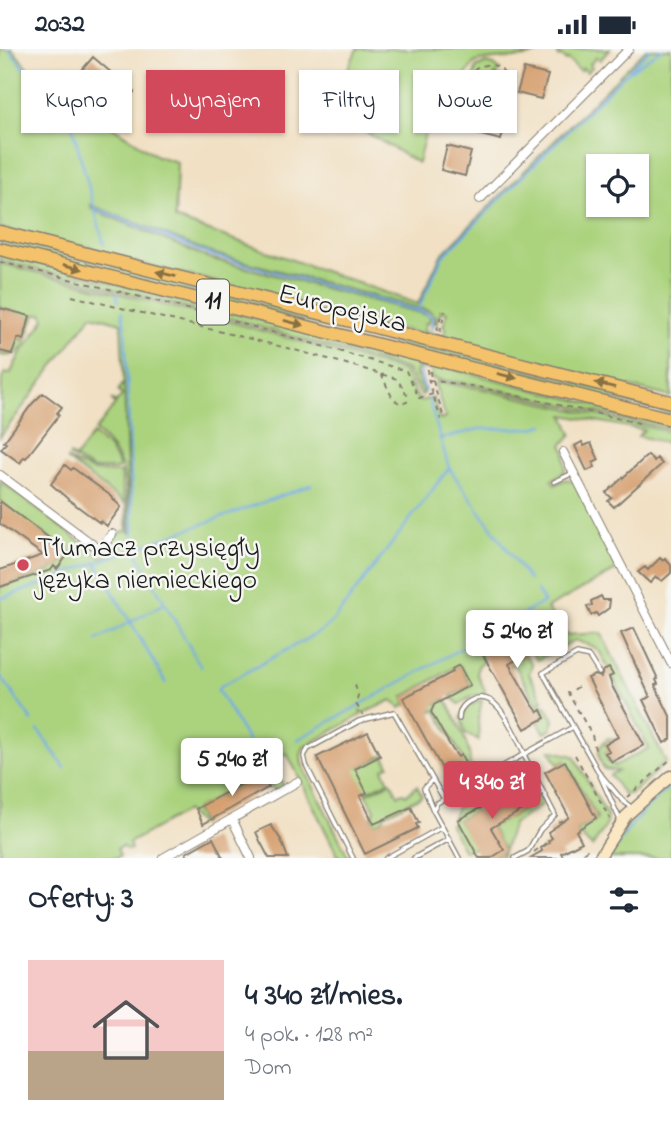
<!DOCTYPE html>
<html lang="pl">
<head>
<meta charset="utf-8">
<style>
	:root { --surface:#fff; --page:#f6f6f7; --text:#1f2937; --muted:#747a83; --accent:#d1495b }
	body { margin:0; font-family:"Indie Flower",sans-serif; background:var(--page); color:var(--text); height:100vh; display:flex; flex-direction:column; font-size:26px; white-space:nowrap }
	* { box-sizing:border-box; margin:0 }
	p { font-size:23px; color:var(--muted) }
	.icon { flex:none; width:38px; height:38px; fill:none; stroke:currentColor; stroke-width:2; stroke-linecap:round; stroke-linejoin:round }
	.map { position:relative; height:809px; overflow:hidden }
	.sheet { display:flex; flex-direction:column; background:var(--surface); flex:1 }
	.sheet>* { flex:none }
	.hud { position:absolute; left:21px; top:21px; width:630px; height:63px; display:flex; gap:14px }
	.buttons { position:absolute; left:586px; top:105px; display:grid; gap:14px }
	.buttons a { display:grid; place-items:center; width:63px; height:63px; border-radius:0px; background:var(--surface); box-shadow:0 2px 5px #0004; font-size:35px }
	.price { position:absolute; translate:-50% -60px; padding:0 16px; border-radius:7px; background:#fff; color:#222; font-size:23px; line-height:46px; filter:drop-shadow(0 2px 4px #0008) }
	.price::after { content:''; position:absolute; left:50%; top:42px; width:21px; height:16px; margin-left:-10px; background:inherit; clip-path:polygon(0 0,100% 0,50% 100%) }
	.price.current { background:var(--accent); color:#fff }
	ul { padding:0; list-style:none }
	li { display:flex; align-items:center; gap:21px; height:175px; padding:0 28px }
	li span { display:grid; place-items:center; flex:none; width:196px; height:140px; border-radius:0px; color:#555 }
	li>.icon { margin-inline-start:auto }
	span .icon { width:84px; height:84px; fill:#fffc; stroke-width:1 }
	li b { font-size:30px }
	h2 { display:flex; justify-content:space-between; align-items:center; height:84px; padding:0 28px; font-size:30px }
	.pill { padding:0 24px; border-radius:0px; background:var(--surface); box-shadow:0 2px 5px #0004; font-size:24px; line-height:63px }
	.pill.current { background:var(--accent); color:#fff }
	.status { display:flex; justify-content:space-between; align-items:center; height:49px; padding:0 35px; background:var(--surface); direction:ltr }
	.status svg { height:19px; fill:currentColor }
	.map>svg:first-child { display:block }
</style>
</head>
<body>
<div class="status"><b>20:32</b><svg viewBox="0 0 49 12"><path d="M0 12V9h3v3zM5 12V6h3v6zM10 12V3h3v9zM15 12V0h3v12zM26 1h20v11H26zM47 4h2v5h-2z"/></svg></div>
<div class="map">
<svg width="671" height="809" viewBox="0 0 671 809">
	<rect width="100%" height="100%" fill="#f6f6f2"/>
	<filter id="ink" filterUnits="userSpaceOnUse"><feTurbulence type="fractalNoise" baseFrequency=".0143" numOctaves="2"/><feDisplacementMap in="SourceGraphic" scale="14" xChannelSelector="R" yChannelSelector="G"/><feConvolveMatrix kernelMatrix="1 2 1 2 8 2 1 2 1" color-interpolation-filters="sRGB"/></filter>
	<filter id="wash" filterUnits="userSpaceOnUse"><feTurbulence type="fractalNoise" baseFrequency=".00686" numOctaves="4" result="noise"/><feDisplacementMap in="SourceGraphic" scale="28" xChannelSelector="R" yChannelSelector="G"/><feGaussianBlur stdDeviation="1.57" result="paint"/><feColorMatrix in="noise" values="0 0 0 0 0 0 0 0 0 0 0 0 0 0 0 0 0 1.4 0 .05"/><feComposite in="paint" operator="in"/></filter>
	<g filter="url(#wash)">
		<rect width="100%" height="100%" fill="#f1e0c3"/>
		<path fill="#abd37e" stroke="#64784d" stroke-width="2" fill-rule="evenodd" d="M 0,0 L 12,0 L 33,25 L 157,107 L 177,113 L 175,170 L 418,255 L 441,206 L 646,0 L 671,0 L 671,348 L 104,205 C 86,194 80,197 61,194 C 40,190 20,184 0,179 ZM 598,117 L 637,117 L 637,156 L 598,156 ZM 91,156 L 211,204 L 429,262 L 436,268 L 435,274 L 437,275 L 441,262 L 447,263 L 443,278 L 446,279 L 444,287 L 424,282 L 426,274 L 429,274 L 430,268 L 428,266 L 209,209 L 92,160 Z
			M 357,0 L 544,0 C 526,15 495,5 474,14 L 425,85 L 418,114 L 329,61 Z
			M 557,0 L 610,0 L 600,11 L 597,8 L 590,15 L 592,18 L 587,23 L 583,19 L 580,22 L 568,10 L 566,12 L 560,6 L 558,8 Z
			M 486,14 L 494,16 L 500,21 L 495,26 L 502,28 L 499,38 L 492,44 L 479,42 L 473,31 L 476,19 Z
			M 0,189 L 671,358 L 671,365 L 0,195 Z
			M 0,205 L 671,375 L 671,380 L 478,336 L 432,330 L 431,320 L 424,320 L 419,317 L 416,325 L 424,345 L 421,346 L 406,320 L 229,269 L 0,211 Z
			M 0,214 L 228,272 L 404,322 L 419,352 L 433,349 L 440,371 L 446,369 L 435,336 L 437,333 L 478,339 L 671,383 L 671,395 L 638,387 L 644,381 L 564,366 L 572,385 L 562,396 L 565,402 L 565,422 L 552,431 L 555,436 L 566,430 L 575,433 L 618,520 L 547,559 L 566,586 L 601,584 L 666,713 L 632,744 L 624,746 L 610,726 L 618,722 L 604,720 C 597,707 596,699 608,689 L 615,690 L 605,695 L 609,702 L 605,704 L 608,714 L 612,713 L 614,717 L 649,699 L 600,603 L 594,598 L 575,591 L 537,611 L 531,602 L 551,591 L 538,570 L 480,605 L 484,612 L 478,617 L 477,625 L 485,641 L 484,646 L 473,647 L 459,655 L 451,647 L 471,636 L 459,616 L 403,648 L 406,656 L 400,659 L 392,651 L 362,665 L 360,661 L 361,666 L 304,698 L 301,706 L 302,715 L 349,809 L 339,809 L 287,704 L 280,708 L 282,715 L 275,719 L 284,737 L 274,742 L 261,724 L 195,761 L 202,774 L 201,776 L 186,762 L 129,794 L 131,800 L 127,801 L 122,797 L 117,800 L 120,807 L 116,809 L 0,809 L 0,538 L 51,522 L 54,517 L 58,519 L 69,504 L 41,482 L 35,481 L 0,452 L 0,432 L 101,508 L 110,505 L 107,498 L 115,485 L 127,481 C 126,440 130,410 95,382 L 115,356 L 111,350 L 116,354 L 122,346 L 118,342 L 124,333 L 129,484 L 131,484 L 121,274 L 92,266 L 0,388 L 2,329 L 6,324 L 10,325 L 19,307 L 45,270 L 43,265 L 36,265 C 25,283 29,311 0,306 L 0,302 L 12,305 L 16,289 L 24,291 L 30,268 L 0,259 Z
			M 93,385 L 109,399 L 119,416 L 118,420 L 93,420 L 69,407 L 70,406 L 75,409 Z
			M 66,410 L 93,422 L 121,424 L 124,454 Z
			M 525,606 L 532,615 L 529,625 L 543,651 L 541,653 L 544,658 L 546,657 L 554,671 L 551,680 L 545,684 L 538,673 L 545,668 L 515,617 L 510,616 L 506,610 L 519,609 Z
			M 446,650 C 455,668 480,711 466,729 L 459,717 L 465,713 L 436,661 L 432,662 L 430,657 Z
			M 482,651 L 478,671 L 479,691 L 465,684 L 461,668 L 467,657 Z
			M 550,701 L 574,707 L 607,767 L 606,777 L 592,798 L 576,782 L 595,772 L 597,768 L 565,712 L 558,715 Z
			M 384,706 L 389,716 L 383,720 L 389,732 L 367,743 L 350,724 L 355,717 L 360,718 Z
			M 391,733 L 398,746 L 403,744 L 406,746 L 417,737 L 422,747 L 384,766 L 383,771 L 375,775 L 372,769 L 375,761 L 366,745 Z
			M 671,733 L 671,809 L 604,809 L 630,770 Z
			M 538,745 L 542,756 L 513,775 L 501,809 L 492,809 L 504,801 L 489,775 L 496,776 L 531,757 L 528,750 Z
			M 468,752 L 475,762 L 458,771 L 476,798 L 464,802 L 450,776 L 457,758 Z"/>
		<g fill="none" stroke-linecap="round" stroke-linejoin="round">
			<path stroke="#72a9e0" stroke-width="2.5" d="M 8,0 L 72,76 L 104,195
				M 630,20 L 650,0
				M 95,159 L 211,206 L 426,264 L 433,269 L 431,280
				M 117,245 L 118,252
				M 418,261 L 442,208 L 624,26 L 662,0
				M 122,263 L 125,279 L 134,499 L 201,618
				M 421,318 L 420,326 L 425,342
				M 429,351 L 449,419 L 529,531
				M 440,390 L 479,380 L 533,379 L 544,376
				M 96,514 L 166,634
				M 0,550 L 56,530 L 67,524 L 311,436
				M 97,591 L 165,554
				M 0,626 L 32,672
				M 358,657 L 544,553 L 537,542
				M 38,681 L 65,719
				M 297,691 L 356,658
				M 248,692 L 218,641 L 219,638 L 323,581 L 333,572 L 449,419
				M 610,809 C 626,780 645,757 671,738"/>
		</g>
		<g id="blocks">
			<path fill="#d59d6c" d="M 93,8 L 134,43 L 118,62 L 77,27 Z
				M 524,20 L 548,26 L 541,50 L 517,44 Z
				M 483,60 L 507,67 L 501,91 L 477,85 Z
				M 447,97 L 471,103 L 465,127 L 441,121 Z
				M 0,259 L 30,267 L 24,291 L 18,289 L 12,305 L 0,302 Z
				M 43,344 L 62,358 L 57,364 L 59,366 L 26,409 L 24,408 L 20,414 L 1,400 L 6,394 L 4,393 L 32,355 Z
				M 582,393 L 584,397 L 591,394 L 599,411 L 593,414 L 595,418 L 587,422 L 575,397 Z
				M 648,406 L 654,412 L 657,409 L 662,415 L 614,458 L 608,452 L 612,449 L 606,444 Z
				M 65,416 L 71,421 L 73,419 L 111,447 L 121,458 L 107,477 L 101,472 L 100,474 L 69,451 L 51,435 Z
				M 0,452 L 69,504 L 57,520 L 54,517 L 51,521 L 0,538 L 0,521 L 43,506 L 0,475 Z
				M 660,509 L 663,512 L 665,509 L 671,516 L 671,524 L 662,532 L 656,528 L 650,534 L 638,523 L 645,518 L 648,521 Z
				M 601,547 L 603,551 L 610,551 L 609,559 L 598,567 L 596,564 L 591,566 L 587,558 L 592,556 L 591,552 Z
				M 539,571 L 550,591 L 509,615 L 532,655 L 538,663 L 541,661 L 545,669 L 525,680 L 482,604 L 533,578 L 531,575 Z
				M 634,579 L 658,630 L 656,631 L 658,635 L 655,636 L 671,669 L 671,690 L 664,694 L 643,651 L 650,648 L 621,584 Z
				M 459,616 L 470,636 L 434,656 L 431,663 L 452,700 L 458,708 L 461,706 L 465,714 L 445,725 L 403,649 L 453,623 L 452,620 Z
				M 609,619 L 613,626 L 609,628 L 612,637 L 644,696 L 612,713 L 605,704 L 609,702 L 605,695 L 618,688 L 588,629 L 595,626 L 601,628 L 603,622 Z
				M 368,683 L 380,707 L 355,720 L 367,744 L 360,747 L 374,775 L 411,758 L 419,774 L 416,775 L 418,779 L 365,805 L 317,708 Z
				M 565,712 L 596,769 L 576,782 L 582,793 L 561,804 L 564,809 L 530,809 L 542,802 L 541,799 L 549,794 L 548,792 L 552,789 L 548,783 L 568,769 L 568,766 L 545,723 Z
				M 261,724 L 269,738 L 203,775 L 196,760 Z
				M 520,737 L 531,756 L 491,779 L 504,801 L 491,809 L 479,809 L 458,771 L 484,757 L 483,754 L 511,739 L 512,741 Z
				M 271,776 L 281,791 L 288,809 L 269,809 L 260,792 L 256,783 Z
				M 213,789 L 223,809 L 188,809 L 186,804 Z"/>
		</g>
	</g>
	<g filter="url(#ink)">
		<use href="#blocks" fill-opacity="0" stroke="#867e70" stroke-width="2"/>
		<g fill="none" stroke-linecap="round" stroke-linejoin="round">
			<g stroke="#867e70" stroke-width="6">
				<path id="lane" d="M 554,433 L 573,424
					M 599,624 L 589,608 L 577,605 L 543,624 L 598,722 L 620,771
					M 459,670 C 459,662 462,656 470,652 C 498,636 514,686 525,705
					M 601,726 L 622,751 L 632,759
					M 432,731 L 424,739 L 433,761
					M 353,809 L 306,716 L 304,707 L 308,700 L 359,672 L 394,663 L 444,750
					M 386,809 L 442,778
					M 414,809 L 449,790
					M 459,809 L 433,761 L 437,754 L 573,678
					M 515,809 L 528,802 L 540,781 L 555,766 L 524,706"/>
			</g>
			<g stroke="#867e70" stroke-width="10">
				<path id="street" d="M 480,150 L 629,0
					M 563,403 L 671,614
					M 0,426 L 100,501 L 112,485
					M 232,770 L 251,809
					M 163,809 L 297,733"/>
			</g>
			<g stroke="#867e70" stroke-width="13">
				<path id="secondary" d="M 599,809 L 626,767 L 671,727"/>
			</g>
			<g stroke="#867e70" stroke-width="15">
				<path id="primary" d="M 0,183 L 671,353
					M 0,200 L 671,370"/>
			</g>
			<path stroke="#867e70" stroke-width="2" stroke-dasharray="5 5" stroke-linecap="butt" d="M 480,47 C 448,22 501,0 506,31
				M 0,213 C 136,246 272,281 406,322 L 419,349 L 433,345
				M 72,247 C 180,274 291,297 397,330 L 407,346 L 407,353 L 401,355 L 393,350 L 381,325
				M 437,282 L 442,262
				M 440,283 L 445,262
				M 428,320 L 427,326 L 441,371
				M 430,322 L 431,330
				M 429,331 L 478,338 L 639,374
				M 433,332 L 444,370
				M 355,636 L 358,646 L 356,655 L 363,666
				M 578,638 L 568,644 L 592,686 L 596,705
				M 575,706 L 610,770
				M 627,748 L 671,710
				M 558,773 L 568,769
				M 534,803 L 545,795 L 543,791
				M 575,809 L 587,801 L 591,802"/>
			<use href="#lane" stroke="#fff" stroke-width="3.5"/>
			<use href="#street" stroke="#fff" stroke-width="8"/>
			<use href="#secondary" stroke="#fbe7c3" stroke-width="10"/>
			<use href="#primary" stroke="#f4c26a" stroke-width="12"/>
		</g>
		<defs><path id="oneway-solid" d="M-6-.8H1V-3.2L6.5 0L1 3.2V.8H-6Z" transform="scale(1.75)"/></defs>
		<g fill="#886f43">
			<use href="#oneway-solid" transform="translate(73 218) rotate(14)"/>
			<use href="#oneway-solid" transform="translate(166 225) rotate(-166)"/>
			<use href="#oneway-solid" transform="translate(294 274) rotate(14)"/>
			<use href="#oneway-solid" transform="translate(507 327) rotate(14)"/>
			<use href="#oneway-solid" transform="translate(605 336) rotate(-166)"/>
		</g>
	</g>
	<circle fill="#d1495b" stroke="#f6f6f2" stroke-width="2.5" cx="23" cy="516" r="7"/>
	<g text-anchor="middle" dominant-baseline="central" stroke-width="5" stroke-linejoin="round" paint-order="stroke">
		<rect fill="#f6f6f2" stroke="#5d5d5c" stroke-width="2" x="197" y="230.5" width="32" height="45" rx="5"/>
		<g font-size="26" font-weight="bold" fill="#1c1c1c">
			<text x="213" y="253">11</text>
		</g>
		<g font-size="28" fill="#1c1c1c" stroke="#f6f6f2">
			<text transform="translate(342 261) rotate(14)">Europejska</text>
		</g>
		<g font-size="28" fill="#1c1c1c" stroke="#f6f6f2" text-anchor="start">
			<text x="37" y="500">Tłumacz przysięgły<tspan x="37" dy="32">języka niemieckiego</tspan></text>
		</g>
	</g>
</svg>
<div class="buttons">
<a><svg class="icon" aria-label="locate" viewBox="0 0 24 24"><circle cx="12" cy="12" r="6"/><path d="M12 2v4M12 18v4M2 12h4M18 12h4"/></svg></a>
</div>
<b class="price" style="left:517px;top:621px">5 240 zł</b>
<b class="price" style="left:232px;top:749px">5 240 zł</b>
<b class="price current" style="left:492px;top:772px">4 340 zł</b>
<div class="hud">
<a class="pill">Kupno</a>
<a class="pill current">Wynajem</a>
<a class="pill">Filtry</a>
<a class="pill">Nowe</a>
</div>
</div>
<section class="sheet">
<h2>Oferty: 3<svg class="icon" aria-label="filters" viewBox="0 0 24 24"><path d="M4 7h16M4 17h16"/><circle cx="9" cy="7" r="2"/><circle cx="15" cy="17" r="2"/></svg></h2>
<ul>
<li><span style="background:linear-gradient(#f6c9c9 65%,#b9a48a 0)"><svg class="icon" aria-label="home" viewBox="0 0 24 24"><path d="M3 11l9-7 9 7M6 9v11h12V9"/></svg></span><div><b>4 340 zł/mies.</b><p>4 pok. · 128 m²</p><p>Dom</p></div></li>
</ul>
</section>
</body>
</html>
